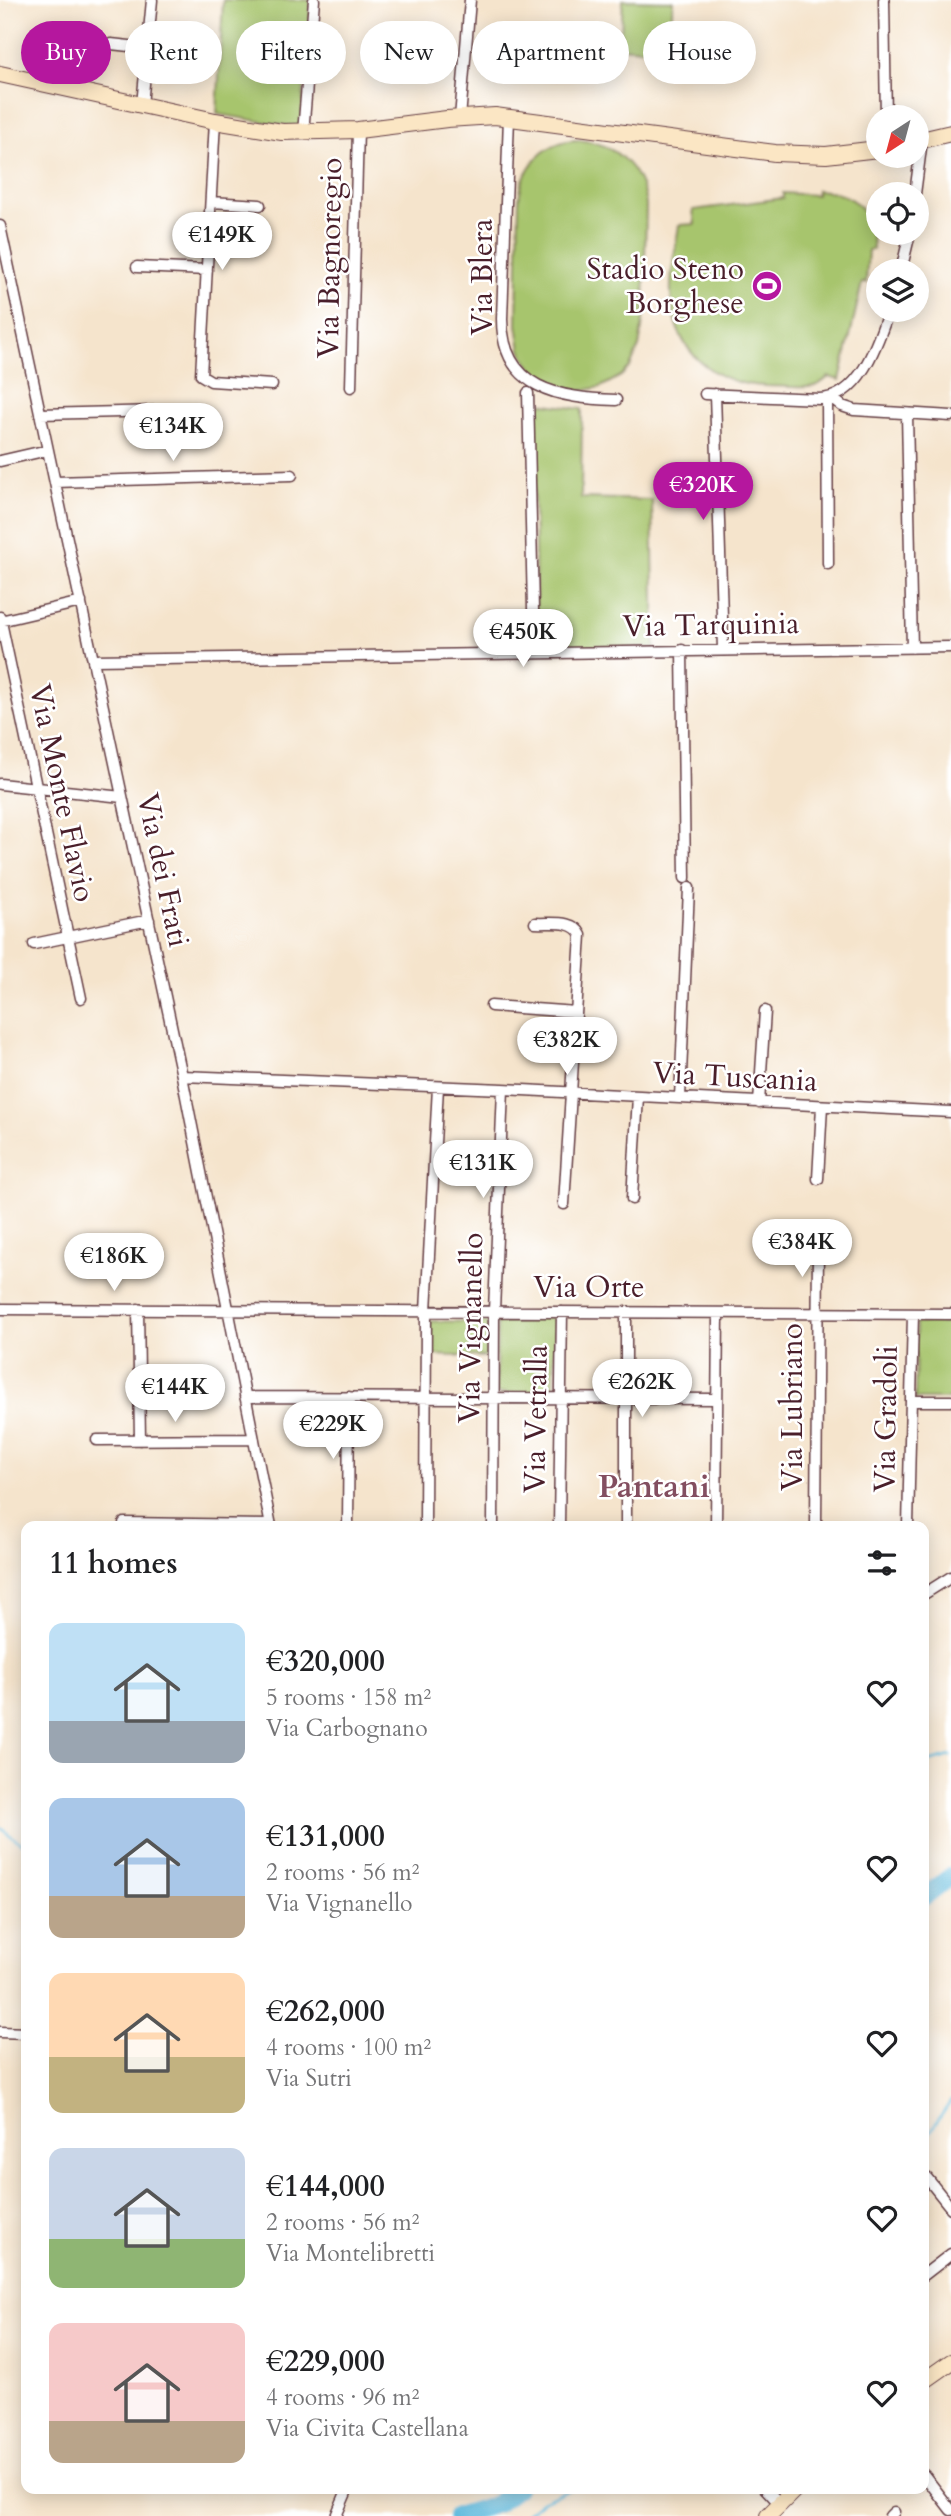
<!DOCTYPE html>
<html lang="en">
<head>
<meta charset="utf-8">
<style>
	:root { --surface:#fff; --page:#f6f6f6; --text:#202124; --muted:#757577; --accent:#b5179e }
	body { margin:0; font-family:Cardo,serif; background:var(--page); color:var(--text); height:100vh; display:flex; flex-direction:column; font-size:26px; white-space:nowrap }
	* { box-sizing:border-box; margin:0 }
	p { font-size:23px; color:var(--muted) }
	.icon { flex:none; width:38px; height:38px; fill:none; stroke:currentColor; stroke-width:2; stroke-linecap:round; stroke-linejoin:round }
	.map { position:relative; flex:1; overflow:hidden }
	.panel { position:absolute; left:21px; top:1521px; width:908px; height:973px; display:flex; flex-direction:column; background:var(--surface); border-radius:14px; box-shadow:0 4px 18px #0003 }
	.panel>* { flex:none }
	.banner { position:absolute; left:21px; top:21px; width:910px; height:63px; display:flex; gap:14px }
	.needle { width:46px; rotate:216deg }
	.buttons { position:absolute; left:866px; top:105px; display:grid; gap:14px }
	.buttons a { display:grid; place-items:center; width:63px; height:63px; border-radius:50%; background:var(--surface); box-shadow:0 4px 18px #0003; font-size:35px }
	.price { position:absolute; translate:-50% -60px; padding:0 16px; border-radius:24px; background:#fff; color:#222; font-size:23px; line-height:46px; filter:drop-shadow(0 2px 4px #0008) }
	.price::after { content:''; position:absolute; left:50%; top:42px; width:21px; height:16px; margin-left:-10px; background:inherit; clip-path:polygon(0 0,100% 0,50% 100%) }
	.price.current { background:var(--accent); color:#fff }
	ul { padding:0; list-style:none }
	li { display:flex; align-items:center; gap:21px; height:175px; padding:0 28px }
	li span { display:grid; place-items:center; flex:none; width:196px; height:140px; border-radius:14px; color:#555 }
	li>.icon { margin-inline-start:auto }
	span .icon { width:84px; height:84px; fill:#fffc; stroke-width:1 }
	li b { font-size:30px }
	h2 { display:flex; justify-content:space-between; align-items:center; height:84px; padding:0 28px; font-size:30px }
	.pill { padding:0 24px; border-radius:32px; background:var(--surface); box-shadow:0 4px 18px #0003; font-size:24px; line-height:63px }
	.pill.current { background:var(--accent); color:#fff }
	.map>svg:first-child { display:block }
</style>
</head>
<body>
<div class="map">
<svg width="951" height="2516" viewBox="0 0 951 2516">
	<rect width="100%" height="100%" fill="#fff"/>
	<filter id="ink" filterUnits="userSpaceOnUse"><feTurbulence type="fractalNoise" baseFrequency=".0143" numOctaves="2"/><feDisplacementMap in="SourceGraphic" scale="14" xChannelSelector="R" yChannelSelector="G"/><feConvolveMatrix kernelMatrix="1 2 1 2 8 2 1 2 1" color-interpolation-filters="sRGB"/></filter>
	<filter id="wash" filterUnits="userSpaceOnUse"><feTurbulence type="fractalNoise" baseFrequency=".00686" numOctaves="4" result="noise"/><feDisplacementMap in="SourceGraphic" scale="28" xChannelSelector="R" yChannelSelector="G"/><feGaussianBlur stdDeviation="1.57" result="paint"/><feColorMatrix in="noise" values="0 0 0 0 0 0 0 0 0 0 0 0 0 0 0 0 0 1.4 0 .05"/><feComposite in="paint" operator="in"/></filter>
	<g filter="url(#wash)">
		<rect width="100%" height="100%" fill="#f5e4cc"/>
		<path fill="#a7c56d" stroke="#78724c" stroke-width="2" d="M 223,0 L 311,0 L 301,128 L 217,114 Z
			M 623,0 L 673,1 L 669,51 L 620,47 Z
			M 573,140 C 612,140 641,166 646,205 L 644,315 L 639,347 L 630,367 L 621,376 L 601,387 L 580,391 L 559,386 L 542,377 L 530,366 L 521,350 L 517,325 L 519,199 C 522,168 542,144 573,140 Z
			M 817,190 C 856,193 871,210 873,249 L 868,250 L 866,283 L 862,283 L 840,380 L 829,377 C 825,379 820,385 815,386 C 803,389 780,386 766,386 C 721,385 682,359 673,312 C 667,284 675,253 679,225 L 695,224 L 693,210 L 783,198 L 783,193 L 816,195 Z
			M 532,402 L 582,409 L 581,498 L 652,500 L 655,648 L 537,651 Z
			M 497,1317 L 555,1318 L 554,1395 L 496,1393 Z
			M 429,1321 L 488,1322 L 487,1357 L 428,1355 Z
			M 916,1323 L 949,1323 L 951,1399 L 915,1399 Z"/>
		<g fill="none" stroke-linecap="round" stroke-linejoin="round">
			<path stroke="#60bbde" stroke-width="2.5" d="M 924,1763 L 951,1756
				M 0,1828 L 26,1846
				M 924,2141 L 951,2101
				M 523,2516 L 542,2501 L 572,2488"/>
			<path stroke="#60bbde" stroke-width="18" d="M 924,1897 L 951,1876
				M 456,2516 L 496,2504 L 517,2488"/>
		</g>
	</g>
	<g filter="url(#ink)">
		<g fill="none" stroke-linecap="round" stroke-linejoin="round">
			<g stroke="#643d43" stroke-width="13">
				<path id="street" d="M 884,0 L 886,117
					M 111,44 L 147,48
					M 142,105 L 152,0
					M 509,117 L 502,319 C 502,390 560,398 616,400
					M 460,118 L 470,0
					M 215,121 L 201,375 L 211,381 L 272,385
					M 303,133 L 314,0
					M 915,194 L 922,140
					M 211,202 L 260,205
					M 0,226 L 182,1076 L 271,1526
					M 137,267 L 207,270
					M 901,271 L 910,233
					M 351,387 L 358,130
					M 528,393 L 534,653
					M 705,394 L 819,399 C 860,399 878,342 889,310
					M 715,394 L 723,649
					M 832,398 L 842,406 L 854,410 L 951,416
					M 827,399 L 828,564
					M 40,414 L 201,410
					M 907,414 L 912,648
					M 0,461 L 48,450
					M 55,482 L 292,475
					M 0,617 L 81,998
					M 0,621 L 81,602
					M 682,650 L 685,878
					M 94,660 C 380,658 665,649 951,647
					M 0,784 L 122,797
					M 535,923 C 551,924 574,919 581,935 L 564,1204
					M 34,944 L 149,920
					M 491,1006 L 576,1012
					M 182,1076 L 503,1089 L 951,1112
					M 680,1098 L 689,888
					M 759,1103 L 765,1011
					M 818,1179 L 822,1106
					M 632,1199 L 638,1096
					M 0,1309 L 951,1314
					M 138,1309 L 140,1440
					M 245,1397 L 717,1399
					M 911,1401 L 951,1401
					M 97,1440 L 254,1439
					M 124,1523 L 271,1525
					M 348,1526 L 349,1397
					M 425,1526 L 426,1311 L 438,1087
					M 493,1526 L 494,1311 L 503,1089
					M 559,1526 L 562,1312
					M 626,1526 L 626,1312
					M 716,1526 L 718,1313
					M 816,1526 L 818,1246
					M 908,1526 L 913,1314
					M 924,1594 L 951,1577
					M 0,2032 L 26,2033
					M 927,2178 L 951,2208
					M 924,2275 L 951,2254
					M 924,2475 L 951,2510
					M 765,2488 L 780,2504
					M 336,2516 L 348,2488
					M 890,2516 L 894,2512"/>
			</g>
			<g stroke="#643d43" stroke-width="18">
				<path id="secondary" d="M 0,74 L 215,121 L 282,132 L 358,130 L 447,119 L 495,116 L 775,153 L 826,155 L 878,149
					M 917,141 L 951,133
					M 924,2381 L 951,2362
					M 768,2516 L 796,2488"/>
			</g>
			<use href="#street" stroke="#fff" stroke-width="10"/>
			<use href="#secondary" stroke="#fbe6c4" stroke-width="16"/>
		</g>
	</g>
	<defs>
		<g id="stadium-disc" transform="scale(1.575)"><circle r="9.5" fill="#b5179e" stroke="#fff"/><path d="M0-5a6.5 5 0 1 0 0 10a6.5 5 0 1 0 0-10ZM-3.5-1.8h7v3.6h-7Z" fill="#fff"/></g>
	</defs>
	<g fill-rule="evenodd">
		<use href="#stadium-disc" x="767" y="286"/>
	</g>
	<g text-anchor="middle" dominant-baseline="central" stroke-width="5" stroke-linejoin="round" paint-order="stroke">
		<g font-size="30" fill="#4a1f2b" stroke="#fff">
			<text transform="translate(330 258) rotate(-89)">Via Bagnoregio</text>
			<text transform="translate(482 277) rotate(-90)">Via Blera</text>
			<text transform="translate(711 625) rotate(-1)">Via Tarquinia</text>
			<text transform="translate(62 793) rotate(78)">Via Monte Flavio</text>
			<text transform="translate(163 870) rotate(78)">Via dei Frati</text>
			<text transform="translate(735 1077) rotate(3)">Via Tuscania</text>
			<text x="589" y="1287">Via Orte</text>
			<text transform="translate(471 1328) rotate(-89)">Via Vignanello</text>
			<text transform="translate(792 1407) rotate(-90)">Via Lubriano</text>
			<text transform="translate(536 1419) rotate(-89)">Via Vetralla</text>
			<text transform="translate(886 1419) rotate(-89)">Via Gradoli</text>
		</g>
		<g font-size="30" fill="#4a1f2b" stroke="#fff" text-anchor="end">
			<text x="744" y="269">Stadio Steno<tspan x="744" dy="34">Borghese</tspan></text>
		</g>
		<g font-size="32" font-weight="bold" fill="#834e60" stroke="#fff">
			<text x="654" y="1487">Pantani</text>
		</g>
	</g>
</svg>
<div class="buttons">
<a><svg class="needle" viewBox="-14 -14 28 28"><path d="M0-13l5 13h-10z" fill="#e53935"/><path d="M0 13l5-13h-10z" fill="#757577"/></svg></a>
<a><svg class="icon" aria-label="locate" viewBox="0 0 24 24"><circle cx="12" cy="12" r="6"/><path d="M12 2v4M12 18v4M2 12h4M18 12h4"/></svg></a>
<a><svg class="icon" aria-label="layers" viewBox="0 0 24 24"><path d="M12 4l9 5-9 5-9-5zM3 14l9 5 9-5"/></svg></a>
</div>
<b class="price" style="left:222px;top:272px">€149K</b>
<b class="price" style="left:173px;top:463px">€134K</b>
<b class="price current" style="left:703px;top:522px">€320K</b>
<b class="price" style="left:523px;top:669px">€450K</b>
<b class="price" style="left:567px;top:1077px">€382K</b>
<b class="price" style="left:483px;top:1200px">€131K</b>
<b class="price" style="left:802px;top:1279px">€384K</b>
<b class="price" style="left:114px;top:1293px">€186K</b>
<b class="price" style="left:642px;top:1419px">€262K</b>
<b class="price" style="left:175px;top:1424px">€144K</b>
<b class="price" style="left:333px;top:1461px">€229K</b>
<div class="banner">
<a class="pill current">Buy</a>
<a class="pill">Rent</a>
<a class="pill">Filters</a>
<a class="pill">New</a>
<a class="pill">Apartment</a>
<a class="pill">House</a>
</div>
<section class="panel">
<h2>11 homes<svg class="icon" aria-label="filters" viewBox="0 0 24 24"><path d="M4 7h16M4 17h16"/><circle cx="9" cy="7" r="2"/><circle cx="15" cy="17" r="2"/></svg></h2>
<ul>
<li><span style="background:linear-gradient(#bfe0f5 70%,#9aa5b1 0)"><svg class="icon" aria-label="home" viewBox="0 0 24 24"><path d="M3 11l9-7 9 7M6 9v11h12V9"/></svg></span><div><b>€320,000</b><p>5 rooms · 158 m²</p><p>Via Carbognano</p></div><svg class="icon" aria-label="heart" viewBox="0 0 24 24"><path d="M12 20l-8-8c-3-5 5-10 8-4 3-6 11-1 8 4z"/></svg></li>
<li><span style="background:linear-gradient(#a9c7e8 70%,#b9a48a 0)"><svg class="icon" aria-label="home" viewBox="0 0 24 24"><path d="M3 11l9-7 9 7M6 9v11h12V9"/></svg></span><div><b>€131,000</b><p>2 rooms · 56 m²</p><p>Via Vignanello</p></div><svg class="icon" aria-label="heart" viewBox="0 0 24 24"><path d="M12 20l-8-8c-3-5 5-10 8-4 3-6 11-1 8 4z"/></svg></li>
<li><span style="background:linear-gradient(#ffd9b3 60%,#c2b280 0)"><svg class="icon" aria-label="home" viewBox="0 0 24 24"><path d="M3 11l9-7 9 7M6 9v11h12V9"/></svg></span><div><b>€262,000</b><p>4 rooms · 100 m²</p><p>Via Sutri</p></div><svg class="icon" aria-label="heart" viewBox="0 0 24 24"><path d="M12 20l-8-8c-3-5 5-10 8-4 3-6 11-1 8 4z"/></svg></li>
<li><span style="background:linear-gradient(#c9d6e8 65%,#8fb573 0)"><svg class="icon" aria-label="home" viewBox="0 0 24 24"><path d="M3 11l9-7 9 7M6 9v11h12V9"/></svg></span><div><b>€144,000</b><p>2 rooms · 56 m²</p><p>Via Montelibretti</p></div><svg class="icon" aria-label="heart" viewBox="0 0 24 24"><path d="M12 20l-8-8c-3-5 5-10 8-4 3-6 11-1 8 4z"/></svg></li>
<li><span style="background:linear-gradient(#f6c9c9 70%,#b9a48a 0)"><svg class="icon" aria-label="home" viewBox="0 0 24 24"><path d="M3 11l9-7 9 7M6 9v11h12V9"/></svg></span><div><b>€229,000</b><p>4 rooms · 96 m²</p><p>Via Civita Castellana</p></div><svg class="icon" aria-label="heart" viewBox="0 0 24 24"><path d="M12 20l-8-8c-3-5 5-10 8-4 3-6 11-1 8 4z"/></svg></li>
</ul>
</section>
</div>
</body>
</html>
